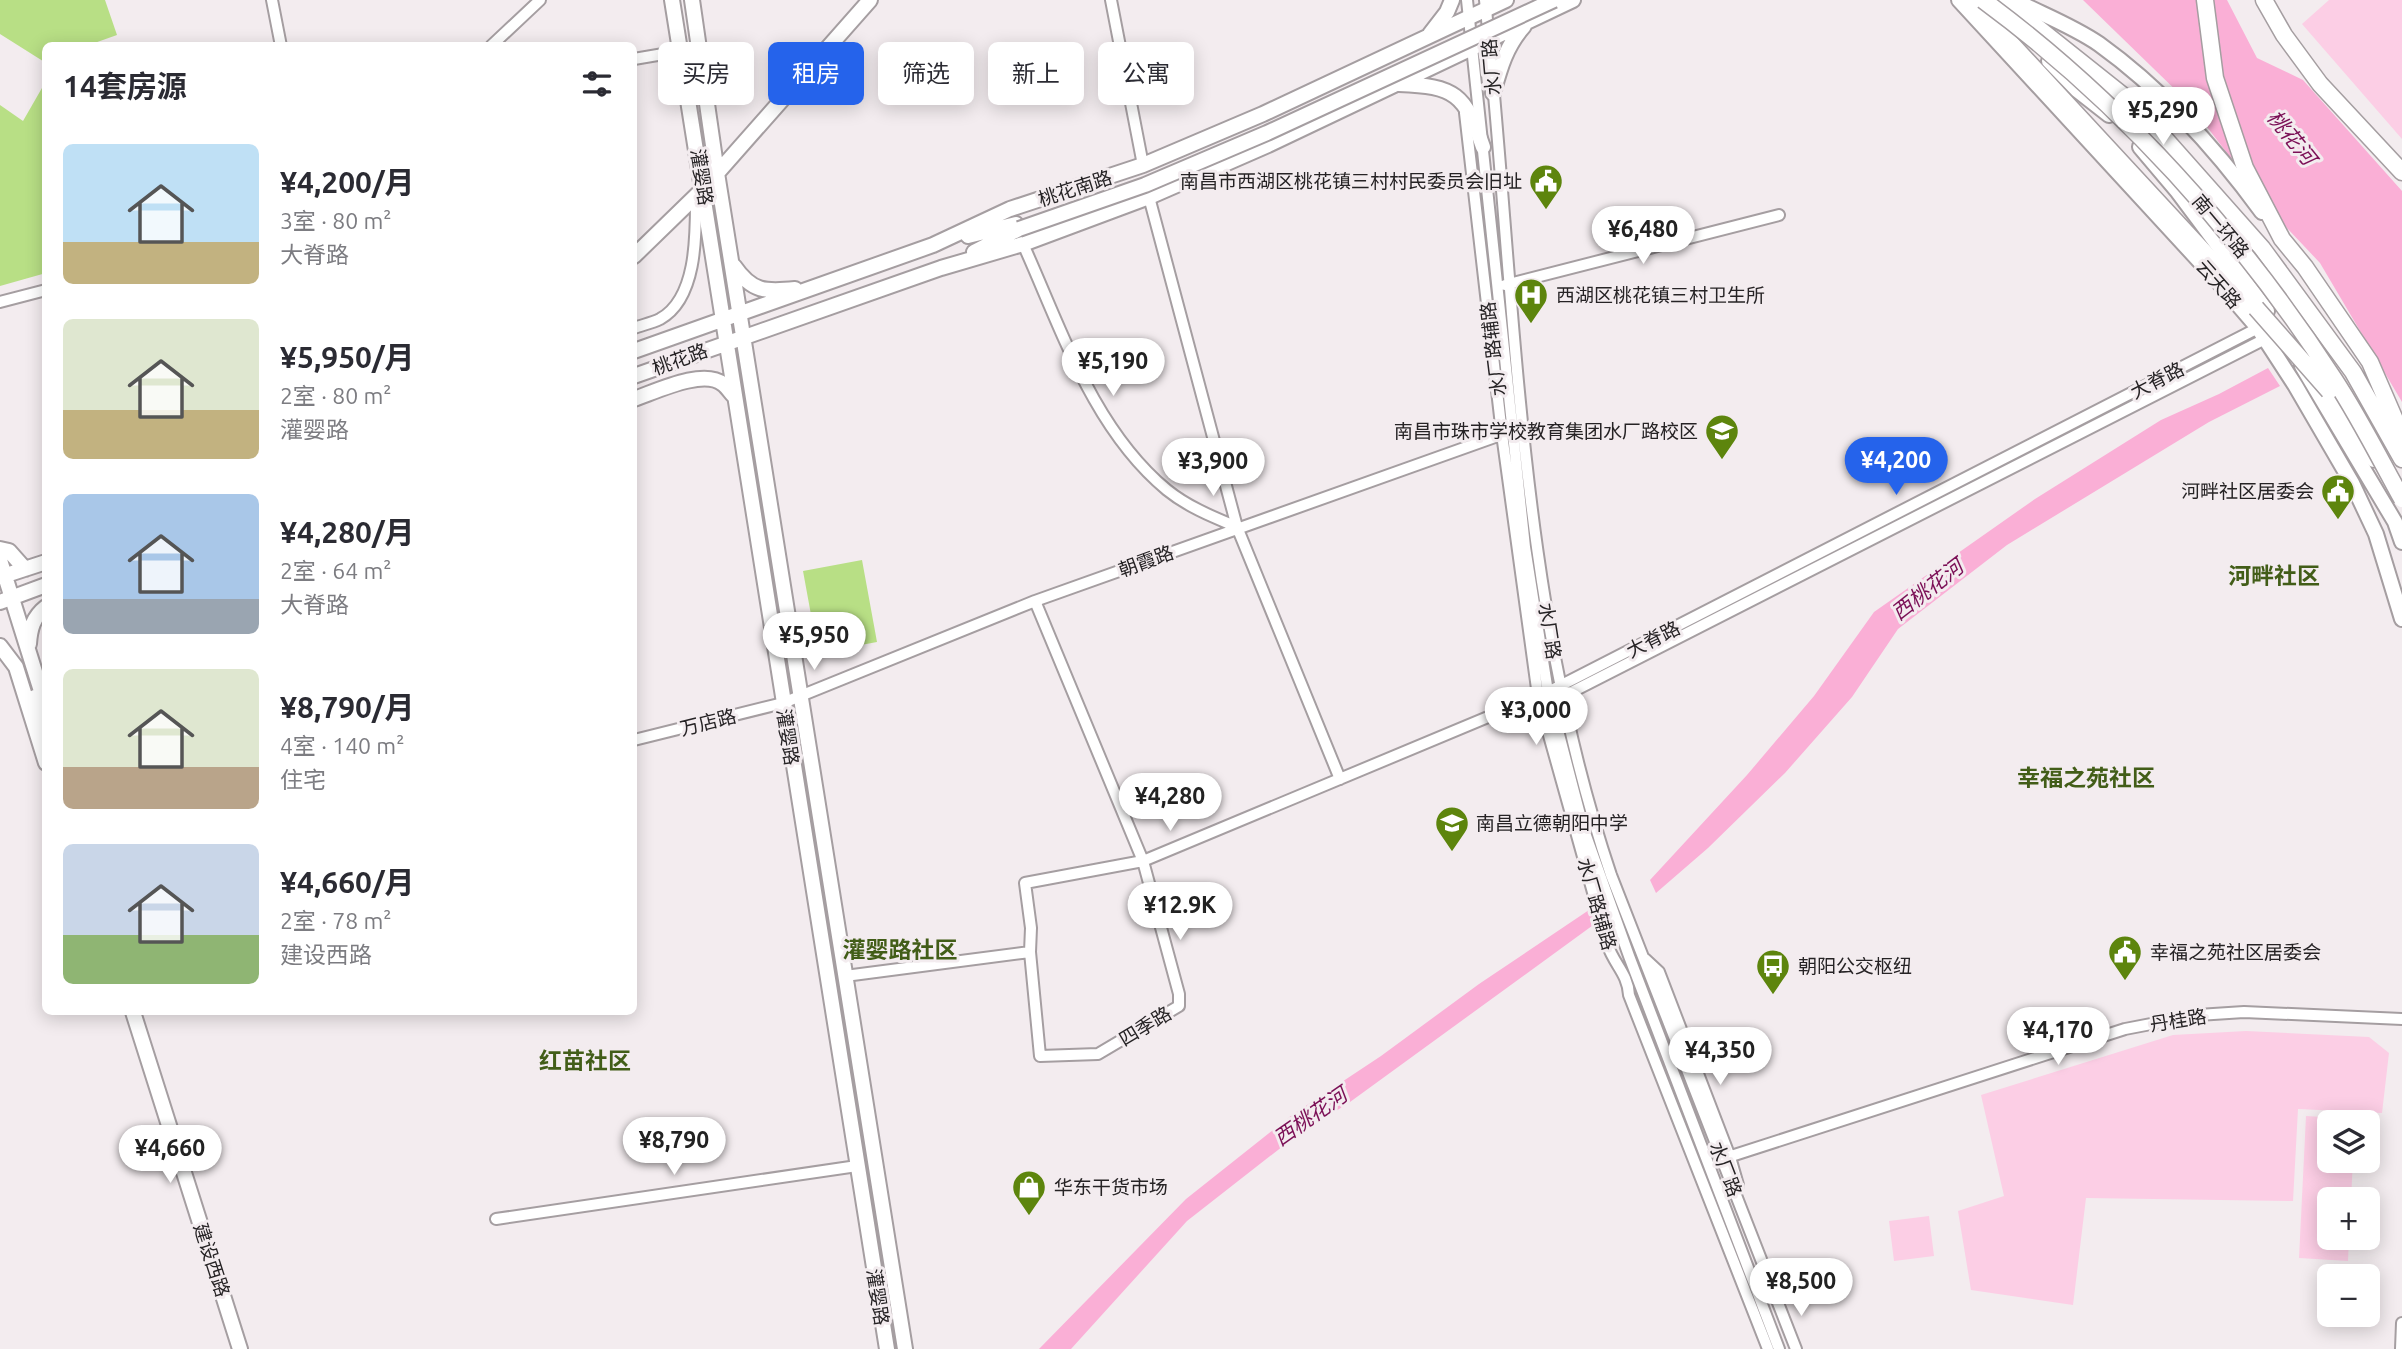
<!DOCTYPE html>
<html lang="zh">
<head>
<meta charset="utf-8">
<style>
	:root { --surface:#fff; --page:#f2f2f3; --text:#2b2b33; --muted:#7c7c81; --accent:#2563eb }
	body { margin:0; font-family:Ubuntu,"Noto Sans SC",sans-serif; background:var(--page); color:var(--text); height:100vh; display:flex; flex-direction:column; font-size:26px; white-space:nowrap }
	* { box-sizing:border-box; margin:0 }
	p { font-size:23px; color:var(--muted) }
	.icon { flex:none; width:38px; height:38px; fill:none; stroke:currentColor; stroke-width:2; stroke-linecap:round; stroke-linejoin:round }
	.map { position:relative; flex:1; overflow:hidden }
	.drawer { position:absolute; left:42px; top:42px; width:595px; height:973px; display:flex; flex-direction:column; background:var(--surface); border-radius:10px; box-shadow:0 4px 18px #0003 }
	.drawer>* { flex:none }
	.hud { position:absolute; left:658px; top:42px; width:665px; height:63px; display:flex; gap:14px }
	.controls { position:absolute; left:2317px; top:1110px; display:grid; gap:14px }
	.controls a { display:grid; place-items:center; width:63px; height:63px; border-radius:10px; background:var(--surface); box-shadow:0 4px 18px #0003; font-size:35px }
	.price { position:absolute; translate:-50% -60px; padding:0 16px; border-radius:24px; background:#fff; color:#222; font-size:23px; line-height:46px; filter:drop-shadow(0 2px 4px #0008) }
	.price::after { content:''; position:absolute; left:50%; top:42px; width:21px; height:16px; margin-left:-10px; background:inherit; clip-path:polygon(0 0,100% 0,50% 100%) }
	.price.on { background:var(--accent); color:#fff }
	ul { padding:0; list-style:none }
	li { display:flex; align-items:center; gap:21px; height:175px; padding:0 21px }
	li span { display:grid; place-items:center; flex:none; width:196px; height:140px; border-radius:10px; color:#555 }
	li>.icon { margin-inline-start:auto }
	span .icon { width:84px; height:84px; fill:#fffc; stroke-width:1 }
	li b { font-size:30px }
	h2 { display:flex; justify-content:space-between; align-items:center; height:84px; padding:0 21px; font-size:30px }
	.tag { padding:0 24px; border-radius:10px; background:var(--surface); box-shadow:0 4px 18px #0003; font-size:24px; line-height:63px }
	.tag.on { background:var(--accent); color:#fff }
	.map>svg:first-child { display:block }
</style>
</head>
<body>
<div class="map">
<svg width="2402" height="1349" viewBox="0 0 2402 1349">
	<rect width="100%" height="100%" fill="#f3ecef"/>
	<path fill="#fccee5" d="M 2329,0 L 2402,0 L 2402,139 L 2302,24 Z
		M 2246,1031 L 2369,1037 L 2389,1053 L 2382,1113 L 2298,1109 L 2293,1201 L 2086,1198 L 2073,1305 L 1971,1290 L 1958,1211 L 2004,1196 L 1981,1095 L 2173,1035 Z
		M 2306,1116 L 2356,1119 L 2355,1122 L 2329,1122 L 2329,1160 L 2353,1160 L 2351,1199 L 2329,1199 L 2329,1237 L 2349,1237 L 2348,1261 L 2299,1258 Z
		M 1929,1216 L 1934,1256 L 1894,1261 L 1889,1221 Z"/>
	<path fill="#faafd6" d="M 2083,0 L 2227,0 L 2257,58 L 2303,80 L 2402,191 L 2402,402 L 2320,263 L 2272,212 L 2188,102 Z
		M 2268,368 L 2280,386 L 2209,422 L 2007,545 L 1898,629 L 1852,697 L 1785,773 L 1708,848 L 1656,893 L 1650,880 L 1747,775 L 1814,696 L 1874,612 L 2035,499 L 2161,420 L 2219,394 Z
		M 1589,910 L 1596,923 L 1350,1102 L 1292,1139 L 1187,1221 L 1071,1349 L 1039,1349 L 1186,1199 L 1292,1115 L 1381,1056 L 1479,984 Z"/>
	<path fill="#b8df85" d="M 0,0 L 105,0 L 117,35 L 86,46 L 46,46 L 46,63 L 0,34 Z
		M 46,81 L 46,273 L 0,286 L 0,105 L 23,121 Z
		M 862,560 L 877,642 L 818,653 L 803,571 Z"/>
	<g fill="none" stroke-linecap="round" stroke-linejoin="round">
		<g stroke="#a59ea1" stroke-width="14">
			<path id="minor" d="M 272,0 L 281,46
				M 1111,0 L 1143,165
				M 1467,0 L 1525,547 L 1548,692 L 1584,830 L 1629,956 L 1779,1349
				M 1485,0 C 1516,292 1516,594 1611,875 L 1796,1349
				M 491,46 L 540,0
				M 634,59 L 681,51
				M 1465,113 L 1502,434 L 1538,696 L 1608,946 C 1614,964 1628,974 1629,995 L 1768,1349
				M 1149,197 L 1237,527 L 1340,779
				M 1023,244 C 1061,328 1093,429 1167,490 C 1188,507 1213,517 1237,527
				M 1505,285 L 1779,215
				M 0,302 L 46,290
				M 634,328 C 642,325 652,323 660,319 C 698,298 696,232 696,195
				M 1556,700 L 2265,339
				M 634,740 L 783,703 L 1035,601 L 1509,432
				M 1030,952 L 1040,1056 L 1098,1054 L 1179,1006 L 1179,994 L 1143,861 L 1035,601
				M 1645,959 L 1659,972 L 1730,1157 L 1738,1185
				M 845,976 L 1030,952 L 1031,928 L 1025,883 L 1143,861 L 1548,692 L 2258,328
				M 1722,1159 L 2125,1029 L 2198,1015 L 2244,1012 L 2402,1019
				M 496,1219 L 857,1166
				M 2401,1349 L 2402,1323"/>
		</g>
		<g stroke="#a59ea1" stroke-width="18">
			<path id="major" d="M 672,0 L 887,1349
				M 692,0 L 717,173 L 905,1349
				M 1959,0 L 2215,278 L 2258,328 L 2295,385 L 2352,483 L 2376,534 L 2402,619
				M 2014,0 C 2041,14 2073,26 2099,44 C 2163,90 2216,149 2262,212
				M 1430,34 L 1447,12 L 1452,0
				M 2049,61 L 2077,90 L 2109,115
				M 1399,84 C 1455,86 1465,94 1483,147
				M 1493,93 C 1500,68 1506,46 1524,26
				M 2140,147 L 2178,192 L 2267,311
				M 968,236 L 1016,224
				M 974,252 L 1019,229
				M 634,256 L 704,188 L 870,0
				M 734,266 C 752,292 765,292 795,289
				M 634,351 L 933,245 L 1010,209 L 1143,165 L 1263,114 L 1506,0
				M 2302,366 L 2395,522 L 2402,542
				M 634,376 L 941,268 L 1023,244 L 1149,197 L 1268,145 L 1573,0
				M 634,399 C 655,392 703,368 723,384 C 727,387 731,393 734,396
				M 0,549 L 9,551 L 25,569
				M 0,560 L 46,707
				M 0,577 L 46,562
				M 0,602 L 46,585
				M 29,644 C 30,629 33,617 46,607
				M 0,646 L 16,667 L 46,763
				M 35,697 L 46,732
				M 133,1012 L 240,1349"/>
		</g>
		<g stroke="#a59ea1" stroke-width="19">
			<path id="highway" d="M 1967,0 L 1981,11 L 2256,308
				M 2003,0 L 2136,106 L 2262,248 L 2353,372 L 2402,459
				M 2205,0 L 2215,78 L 2245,168 L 2282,239 L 2305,267 L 2370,362 L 2402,436
				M 2264,0 L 2284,35 L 2320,84 L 2402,172
				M 2329,391 L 2374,459"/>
		</g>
		<use href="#minor" stroke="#fff" stroke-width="10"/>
		<use href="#major" stroke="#fff" stroke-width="14"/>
		<use href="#highway" stroke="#fff" stroke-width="16"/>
		<g stroke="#a59ea1" stroke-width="18" stroke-linecap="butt">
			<path id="major-bridge" d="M 1019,229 L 1145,185 L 1267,133 L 1554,0"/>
		</g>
		<g stroke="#a59ea1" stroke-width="19" stroke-linecap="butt">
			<path id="highway-bridge" d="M 1983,0 C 2120,101 2241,235 2334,379 C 2359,417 2380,459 2402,499
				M 2256,308 L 2329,391"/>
		</g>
		<use href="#major-bridge" stroke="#fff" stroke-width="14"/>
		<use href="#highway-bridge" stroke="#fff" stroke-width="16"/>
	</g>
	<defs>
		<g id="civic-pin" transform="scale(1.75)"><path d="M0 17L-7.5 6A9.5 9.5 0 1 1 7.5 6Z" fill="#5d850d" stroke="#f3ecef"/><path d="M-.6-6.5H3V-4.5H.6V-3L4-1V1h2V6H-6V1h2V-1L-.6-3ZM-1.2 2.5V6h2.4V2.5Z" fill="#fff"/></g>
		<g id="hospital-pin" transform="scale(1.75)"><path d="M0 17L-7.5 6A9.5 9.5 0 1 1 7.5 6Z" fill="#5d850d" stroke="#f3ecef"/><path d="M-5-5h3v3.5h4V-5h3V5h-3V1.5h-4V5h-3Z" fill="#fff"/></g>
		<g id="school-pin" transform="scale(1.75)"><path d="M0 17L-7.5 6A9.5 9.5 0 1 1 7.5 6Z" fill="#5d850d" stroke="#f3ecef"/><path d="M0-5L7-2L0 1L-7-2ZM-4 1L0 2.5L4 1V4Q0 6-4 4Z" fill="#fff"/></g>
		<g id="bus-pin" transform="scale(1.75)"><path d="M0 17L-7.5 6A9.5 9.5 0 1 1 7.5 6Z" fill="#5d850d" stroke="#f3ecef"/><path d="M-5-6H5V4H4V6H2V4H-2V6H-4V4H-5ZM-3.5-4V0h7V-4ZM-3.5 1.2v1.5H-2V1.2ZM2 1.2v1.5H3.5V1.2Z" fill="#fff"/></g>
		<g id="shop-pin" transform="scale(1.75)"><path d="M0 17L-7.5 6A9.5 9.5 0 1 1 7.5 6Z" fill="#5d850d" stroke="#f3ecef"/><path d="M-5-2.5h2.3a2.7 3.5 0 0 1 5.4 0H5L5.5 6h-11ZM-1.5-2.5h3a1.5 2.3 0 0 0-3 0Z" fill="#fff"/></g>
	</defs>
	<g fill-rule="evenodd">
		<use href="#civic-pin" x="1546" y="181"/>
		<use href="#hospital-pin" x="1531" y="295"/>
		<use href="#school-pin" x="1722" y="431"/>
		<use href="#civic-pin" x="2338" y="491"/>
		<use href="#school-pin" x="1452" y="823"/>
		<use href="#civic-pin" x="2125" y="952"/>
		<use href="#bus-pin" x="1773" y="966"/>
		<use href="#shop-pin" x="1029" y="1187"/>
	</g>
	<g text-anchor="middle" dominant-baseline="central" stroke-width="6" stroke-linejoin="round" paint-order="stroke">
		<g font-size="19" fill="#262325" stroke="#f3ecef">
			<text transform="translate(1491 67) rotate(-95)">水厂路</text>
			<text transform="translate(702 177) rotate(81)">灌婴路</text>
			<text transform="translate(1075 188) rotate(-18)">桃花南路</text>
			<text transform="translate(2221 226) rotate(50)">南一环路</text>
			<text transform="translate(2219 284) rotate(49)">云天路</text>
			<text transform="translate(1493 349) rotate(-97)">水厂路辅路</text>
			<text transform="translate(680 359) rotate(-20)">桃花路</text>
			<text transform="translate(2157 380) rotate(-27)">大脊路</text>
			<text transform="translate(1146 561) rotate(-20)">朝霞路</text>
			<text transform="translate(1550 631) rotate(81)">水厂路</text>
			<text transform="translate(1653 639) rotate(-27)">大脊路</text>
			<text transform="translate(708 722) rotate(-14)">万店路</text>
			<text transform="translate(788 737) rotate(81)">灌婴路</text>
			<text transform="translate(1597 904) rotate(74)">水厂路辅路</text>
			<text transform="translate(2178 1020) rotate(-9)">丹桂路</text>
			<text transform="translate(1145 1026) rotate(-31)">四季路</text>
			<text transform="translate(1726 1169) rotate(69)">水厂路</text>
			<text transform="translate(212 1260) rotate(72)">建设西路</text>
			<text transform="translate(878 1297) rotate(81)">灌婴路</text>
		</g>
		<g font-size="19" fill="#262325" stroke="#f3ecef" text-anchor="start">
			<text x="1522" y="181" text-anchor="end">南昌市西湖区桃花镇三村村民委员会旧址</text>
			<text x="1556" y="295">西湖区桃花镇三村卫生所</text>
			<text x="1698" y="431" text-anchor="end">南昌市珠市学校教育集团水厂路校区</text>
			<text x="2314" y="491" text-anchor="end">河畔社区居委会</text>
			<text x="1476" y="823">南昌立德朝阳中学</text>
			<text x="2150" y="952">幸福之苑社区居委会</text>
			<text x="1798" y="966">朝阳公交枢纽</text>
			<text x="1054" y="1187">华东干货市场</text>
		</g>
		<g font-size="21" font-style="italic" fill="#7b0f56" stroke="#f3ecef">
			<text transform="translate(2292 137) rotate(51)">桃花河</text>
			<text transform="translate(1927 589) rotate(-38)">西桃花河</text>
			<text transform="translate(1310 1116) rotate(-35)">西桃花河</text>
		</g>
		<g font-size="23" font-weight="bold" fill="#425d18" stroke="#f3ecef">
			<text x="2274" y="575">河畔社区</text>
			<text x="2086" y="777">幸福之苑社区</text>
			<text x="900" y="949">灌婴路社区</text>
			<text x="585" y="1060">红苗社区</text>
		</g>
	</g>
</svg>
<div class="controls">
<a><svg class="icon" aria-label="layers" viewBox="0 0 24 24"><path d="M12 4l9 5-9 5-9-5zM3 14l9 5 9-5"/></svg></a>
<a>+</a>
<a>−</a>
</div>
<b class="price" style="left:2163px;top:147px">¥5,290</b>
<b class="price" style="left:1643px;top:266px">¥6,480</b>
<b class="price" style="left:1113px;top:398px">¥5,190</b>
<b class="price on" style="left:1896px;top:497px">¥4,200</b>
<b class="price" style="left:1213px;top:498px">¥3,900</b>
<b class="price" style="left:814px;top:672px">¥5,950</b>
<b class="price" style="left:1536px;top:747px">¥3,000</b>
<b class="price" style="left:1170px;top:833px">¥4,280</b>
<b class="price" style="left:1180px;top:942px">¥12.9K</b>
<b class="price" style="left:2058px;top:1067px">¥4,170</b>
<b class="price" style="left:1720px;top:1087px">¥4,350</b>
<b class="price" style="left:674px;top:1177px">¥8,790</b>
<b class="price" style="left:170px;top:1185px">¥4,660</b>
<b class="price" style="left:1801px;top:1318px">¥8,500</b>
<div class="hud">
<a class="tag">买房</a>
<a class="tag on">租房</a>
<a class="tag">筛选</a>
<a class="tag">新上</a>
<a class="tag">公寓</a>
</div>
<section class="drawer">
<h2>14套房源<svg class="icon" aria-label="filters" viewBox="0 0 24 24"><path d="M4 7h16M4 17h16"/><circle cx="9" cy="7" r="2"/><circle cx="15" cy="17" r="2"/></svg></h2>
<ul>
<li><span style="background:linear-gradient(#bfe0f5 70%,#c2b280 0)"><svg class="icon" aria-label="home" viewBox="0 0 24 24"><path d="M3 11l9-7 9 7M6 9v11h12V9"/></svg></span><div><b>¥4,200/月</b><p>3室 · 80 m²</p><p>大脊路</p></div></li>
<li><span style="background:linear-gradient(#dfe7d0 65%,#c2b280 0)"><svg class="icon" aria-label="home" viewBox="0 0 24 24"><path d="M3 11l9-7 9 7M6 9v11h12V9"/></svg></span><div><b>¥5,950/月</b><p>2室 · 80 m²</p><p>灌婴路</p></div></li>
<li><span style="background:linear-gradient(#a9c7e8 75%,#9aa5b1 0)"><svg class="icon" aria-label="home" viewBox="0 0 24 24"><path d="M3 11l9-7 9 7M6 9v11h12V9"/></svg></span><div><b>¥4,280/月</b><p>2室 · 64 m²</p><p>大脊路</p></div></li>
<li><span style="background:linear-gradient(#dfe7d0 70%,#b9a48a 0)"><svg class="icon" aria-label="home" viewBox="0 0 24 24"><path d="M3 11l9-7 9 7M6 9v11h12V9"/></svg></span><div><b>¥8,790/月</b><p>4室 · 140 m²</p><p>住宅</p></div></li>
<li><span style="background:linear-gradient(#c9d6e8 65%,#8fb573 0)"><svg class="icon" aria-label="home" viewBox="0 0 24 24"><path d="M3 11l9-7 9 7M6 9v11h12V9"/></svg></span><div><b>¥4,660/月</b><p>2室 · 78 m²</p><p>建设西路</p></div></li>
</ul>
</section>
</div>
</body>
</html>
